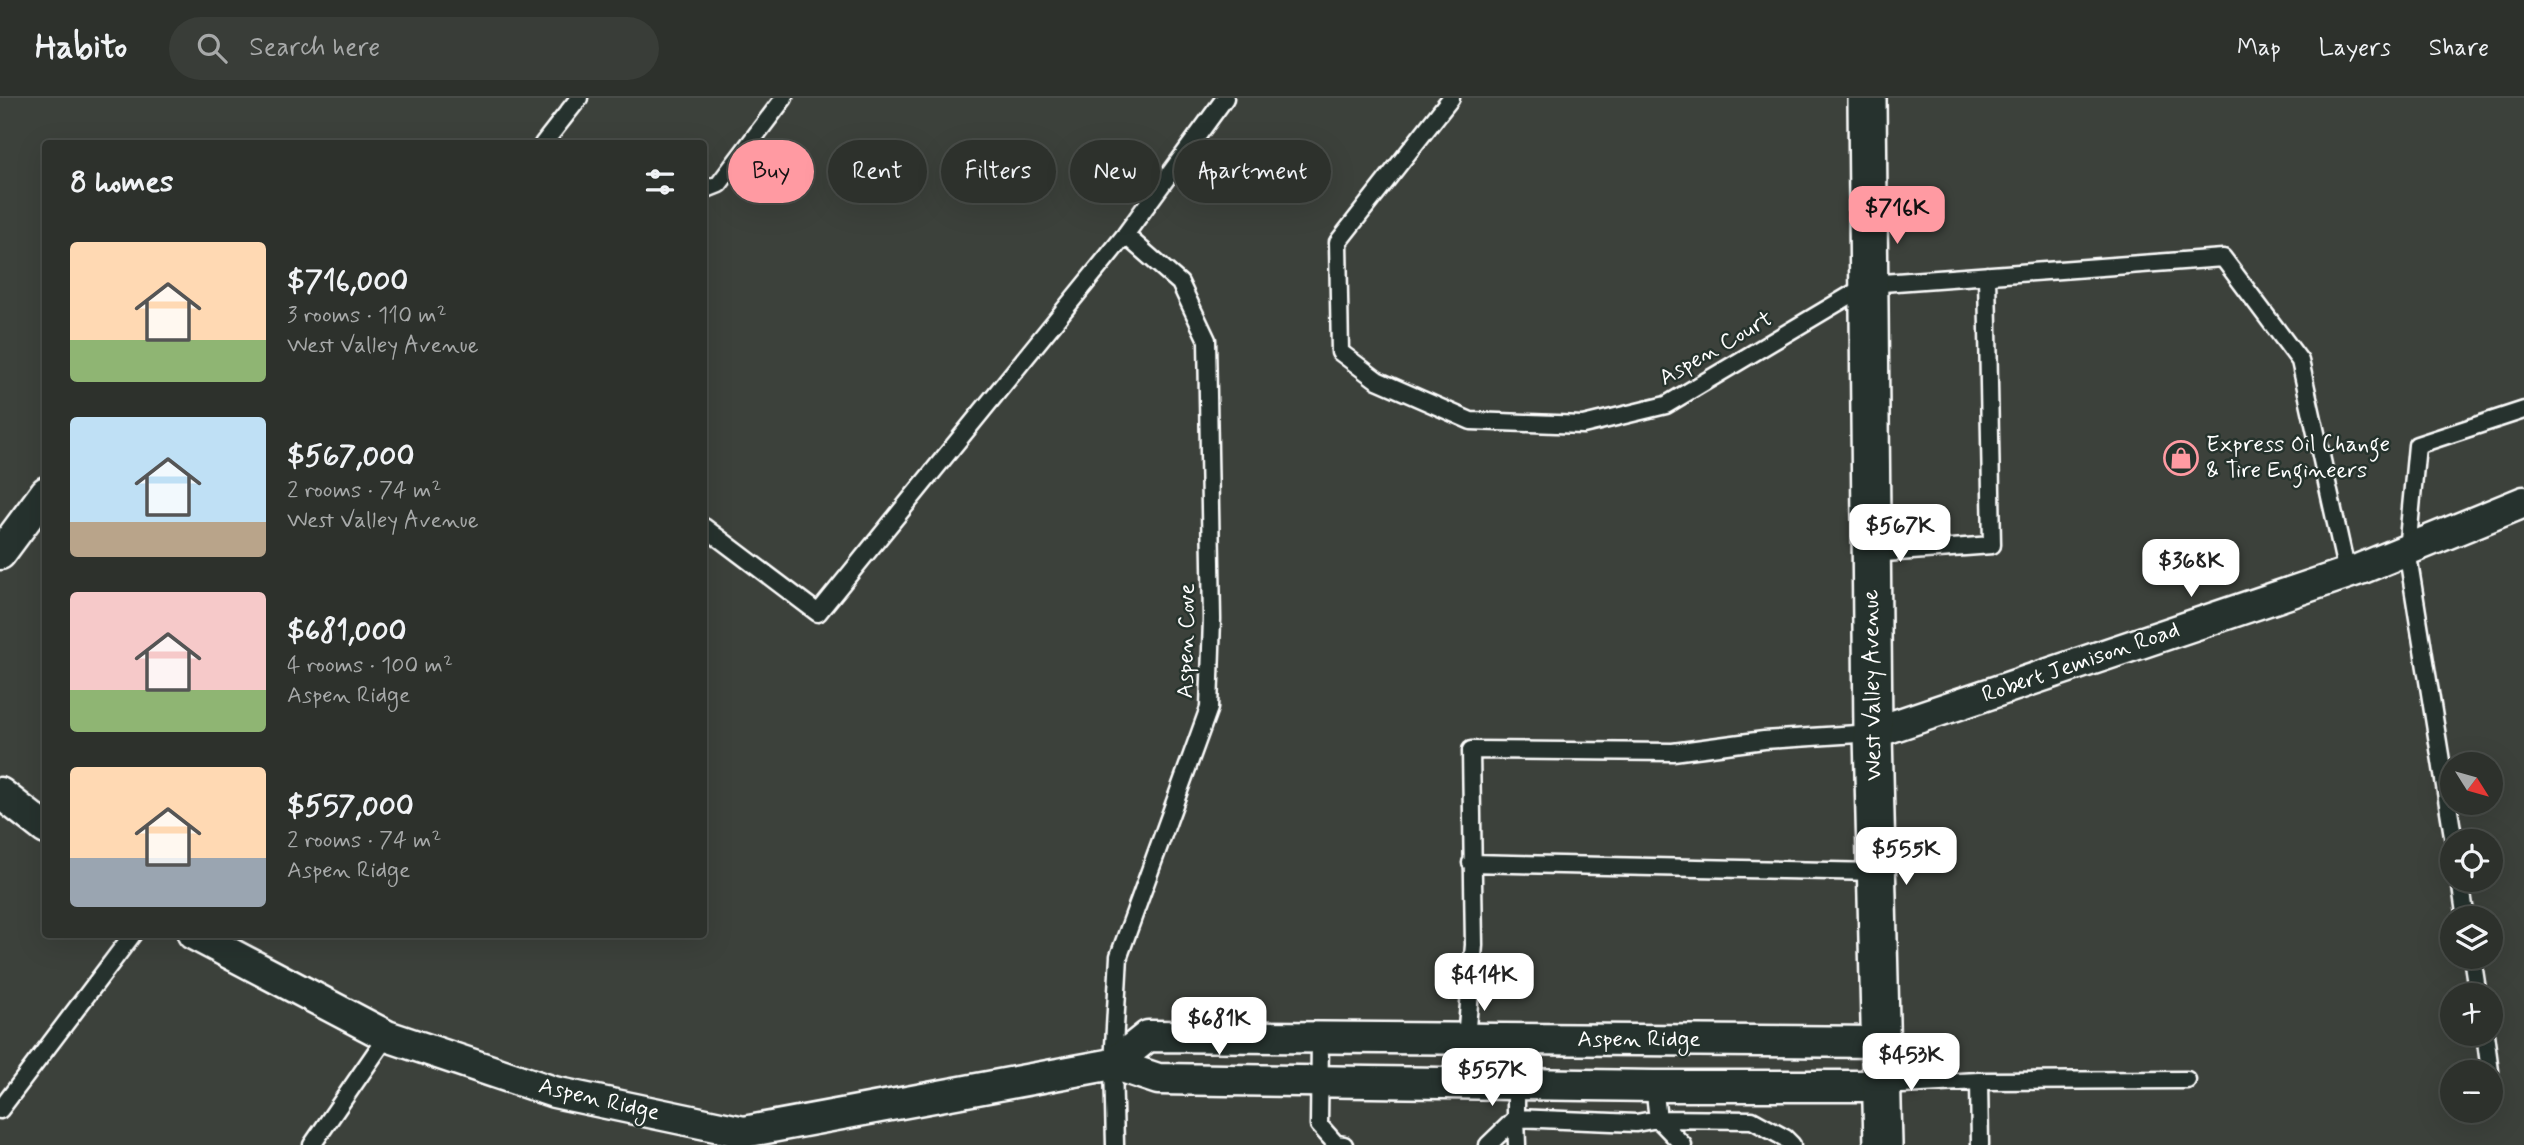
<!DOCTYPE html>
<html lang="en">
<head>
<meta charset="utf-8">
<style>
	:root { --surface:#2d312c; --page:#393d38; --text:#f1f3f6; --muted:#a7a9a9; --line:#484c48; --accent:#ff9aa2 }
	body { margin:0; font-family:Mynerve,sans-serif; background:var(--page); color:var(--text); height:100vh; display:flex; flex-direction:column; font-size:26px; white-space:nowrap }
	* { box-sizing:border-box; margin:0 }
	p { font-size:23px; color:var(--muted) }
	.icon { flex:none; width:38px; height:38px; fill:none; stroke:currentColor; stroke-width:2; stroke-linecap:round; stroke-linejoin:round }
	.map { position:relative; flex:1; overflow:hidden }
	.panel { position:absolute; left:42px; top:42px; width:665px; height:798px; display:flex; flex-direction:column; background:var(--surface); border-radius:7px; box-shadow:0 7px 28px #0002,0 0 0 2px var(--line) }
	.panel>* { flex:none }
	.banner { position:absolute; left:728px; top:42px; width:665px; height:63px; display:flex; gap:14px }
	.needle { width:46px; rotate:127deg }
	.tools { position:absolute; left:2440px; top:654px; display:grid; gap:14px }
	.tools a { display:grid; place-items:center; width:63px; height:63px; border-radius:50%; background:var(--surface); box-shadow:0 7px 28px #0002,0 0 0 2px var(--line); font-size:35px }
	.price { position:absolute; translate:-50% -60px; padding:0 16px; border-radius:14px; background:#fff; color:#222; font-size:23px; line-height:46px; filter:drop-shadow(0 2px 4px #0008) }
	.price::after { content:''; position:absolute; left:50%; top:42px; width:21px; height:16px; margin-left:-10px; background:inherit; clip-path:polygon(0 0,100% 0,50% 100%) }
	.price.selected { background:var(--accent); color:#111 }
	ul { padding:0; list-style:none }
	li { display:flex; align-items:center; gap:21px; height:175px; padding:0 28px }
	li span { display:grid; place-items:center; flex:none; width:196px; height:140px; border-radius:7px; color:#555 }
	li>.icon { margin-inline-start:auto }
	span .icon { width:84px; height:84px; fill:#fffc; stroke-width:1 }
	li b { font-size:30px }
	h2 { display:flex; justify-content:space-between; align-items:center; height:84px; padding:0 28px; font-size:30px }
	.tag { padding:0 24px; border-radius:32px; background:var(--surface); box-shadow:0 7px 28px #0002,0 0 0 2px var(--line); font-size:24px; line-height:63px }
	.tag.selected { background:var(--accent); color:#111 }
	header { display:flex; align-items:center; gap:42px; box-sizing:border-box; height:98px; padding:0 35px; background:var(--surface); border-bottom:2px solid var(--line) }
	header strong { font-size:33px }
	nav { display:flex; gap:38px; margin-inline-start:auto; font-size:24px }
	.search { width:490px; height:63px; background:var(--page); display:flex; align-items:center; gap:18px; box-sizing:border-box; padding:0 24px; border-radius:38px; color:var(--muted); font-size:26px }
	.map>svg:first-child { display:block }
</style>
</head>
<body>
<header>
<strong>Habito</strong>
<div class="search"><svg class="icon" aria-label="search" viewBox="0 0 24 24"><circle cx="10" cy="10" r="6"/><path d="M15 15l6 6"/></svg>Search here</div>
<nav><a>Map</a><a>Layers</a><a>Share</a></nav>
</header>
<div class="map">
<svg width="2524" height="1047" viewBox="0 0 2524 1047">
	<rect width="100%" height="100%" fill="#3c413b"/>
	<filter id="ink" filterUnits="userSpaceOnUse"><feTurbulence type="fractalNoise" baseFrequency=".0143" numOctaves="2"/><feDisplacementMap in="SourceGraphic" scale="14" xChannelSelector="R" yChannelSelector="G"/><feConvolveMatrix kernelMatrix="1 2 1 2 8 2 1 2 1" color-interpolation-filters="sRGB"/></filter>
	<g filter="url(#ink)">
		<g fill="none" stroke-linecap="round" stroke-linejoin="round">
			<g stroke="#fff" stroke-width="21">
				<path id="service" d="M 1451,0 L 1338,144 L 1340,254 L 1377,282 L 1471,323 L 1583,327 L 1666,307 L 1869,186 L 2223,160 L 2300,263 L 2347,475
					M 543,46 L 579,0
					M 704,92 L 719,86 L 784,0
					M 704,429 L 818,515 L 1125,137 L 1225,0
					M 1871,456 L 1992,447 L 1987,177
					M 2454,744 L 2407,452 L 2417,347 L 2524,312
					M 1471,765 L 1877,774
					M 2460,782 L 2466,821
					M 2472,859 L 2478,898
					M 2485,936 L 2490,973
					M 1320,940 L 1319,1027 L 1336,1046 L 1344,1047
					M 1466,941 L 1474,847 L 1471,652 L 1673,654 L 1764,642 L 1873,635
					M 1516,941 L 1516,1020 L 1636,1025 L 1658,1021 L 1654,988
					M 1979,983 L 1980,1047
					M 1882,988 L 1979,983 L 2187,982
					M 0,1012 L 133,836
					M 1516,1020 L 1517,1047
					M 1658,1021 L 1752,1022 L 1785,1040 L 1792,1047
					M 1658,1021 L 1683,1047
					M 312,1047 L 387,938
					M 1115,1047 L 1113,966 L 1119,858 L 1209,610 L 1212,521 L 1207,242 L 1180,185 L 1125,137
					M 1488,1047 L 1516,1020"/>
			</g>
			<g stroke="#fff" stroke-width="35">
				<path id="minor" d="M 0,456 L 46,394
					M 1873,635 L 2360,471 L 2524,404
					M 0,695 L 46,731
					M 193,836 L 387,938 L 554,994 L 744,1034 L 1113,966 L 1148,938 L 1881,944
					M 1113,966 L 1158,981 L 1654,988 L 1882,988"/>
			</g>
			<g stroke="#fff" stroke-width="42">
				<path id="tertiary" d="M 1867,0 L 1873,635 L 1883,1047"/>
			</g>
			<use href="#service" stroke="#26332d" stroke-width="16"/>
			<use href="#minor" stroke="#26332d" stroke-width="30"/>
			<use href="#tertiary" stroke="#26332d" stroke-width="37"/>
		</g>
	</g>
	<defs>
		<g id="shop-ring" transform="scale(1.75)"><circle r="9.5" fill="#26332d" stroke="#ff9aa2" stroke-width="1.5"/><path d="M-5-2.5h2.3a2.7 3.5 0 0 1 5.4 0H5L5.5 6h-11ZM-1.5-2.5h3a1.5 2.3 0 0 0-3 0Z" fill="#ff9aa2"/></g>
	</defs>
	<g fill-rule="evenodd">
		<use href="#shop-ring" x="2181" y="360"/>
	</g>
	<g text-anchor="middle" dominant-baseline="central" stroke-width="5" stroke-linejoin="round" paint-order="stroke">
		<g font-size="23" fill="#fff" stroke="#26332d">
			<text transform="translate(1716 251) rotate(-30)">Aspen Court</text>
			<text transform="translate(1187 543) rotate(-89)">Aspen Cove</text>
			<text transform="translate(2081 565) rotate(-19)">Robert Jemison Road</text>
			<text transform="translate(1873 587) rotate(-91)">West Valley Avenue</text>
			<text x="1639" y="942">Aspen Ridge</text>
			<text transform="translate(599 1002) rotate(13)">Aspen Ridge</text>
		</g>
		<g font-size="23" fill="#fff" stroke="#26332d" text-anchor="start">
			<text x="2206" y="347">Express Oil Change<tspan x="2206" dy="26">&amp; Tire Engineers</tspan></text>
		</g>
	</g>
</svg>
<div class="tools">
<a><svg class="needle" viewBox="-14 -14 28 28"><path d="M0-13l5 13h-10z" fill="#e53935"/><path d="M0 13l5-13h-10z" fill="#a7a9a9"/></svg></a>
<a><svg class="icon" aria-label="locate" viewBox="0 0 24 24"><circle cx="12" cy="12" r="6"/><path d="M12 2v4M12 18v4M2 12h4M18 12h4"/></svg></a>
<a><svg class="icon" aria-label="layers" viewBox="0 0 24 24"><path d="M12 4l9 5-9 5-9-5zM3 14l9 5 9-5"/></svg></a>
<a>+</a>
<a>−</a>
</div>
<b class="price selected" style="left:1897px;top:148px">$716K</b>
<b class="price" style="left:1900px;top:466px">$567K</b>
<b class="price" style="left:2191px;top:501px">$368K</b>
<b class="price" style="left:1906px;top:789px">$555K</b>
<b class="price" style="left:1484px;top:915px">$414K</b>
<b class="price" style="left:1219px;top:959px">$681K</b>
<b class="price" style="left:1911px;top:995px">$453K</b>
<b class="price" style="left:1492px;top:1010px">$557K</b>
<div class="banner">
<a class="tag selected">Buy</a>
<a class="tag">Rent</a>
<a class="tag">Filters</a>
<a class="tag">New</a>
<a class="tag">Apartment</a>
</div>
<section class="panel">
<h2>8 homes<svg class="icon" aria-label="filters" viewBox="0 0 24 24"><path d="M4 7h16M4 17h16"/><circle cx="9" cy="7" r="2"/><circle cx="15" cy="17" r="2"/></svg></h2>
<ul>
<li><span style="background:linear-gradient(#ffd9b3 70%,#8fb573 0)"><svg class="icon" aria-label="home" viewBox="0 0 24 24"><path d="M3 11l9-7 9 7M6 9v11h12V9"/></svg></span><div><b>$716,000</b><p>3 rooms · 110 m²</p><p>West Valley Avenue</p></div></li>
<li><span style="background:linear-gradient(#bfe0f5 75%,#b9a48a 0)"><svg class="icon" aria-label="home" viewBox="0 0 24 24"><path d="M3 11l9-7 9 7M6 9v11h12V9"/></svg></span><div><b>$567,000</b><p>2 rooms · 74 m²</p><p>West Valley Avenue</p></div></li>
<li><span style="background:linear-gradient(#f6c9c9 70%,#8fb573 0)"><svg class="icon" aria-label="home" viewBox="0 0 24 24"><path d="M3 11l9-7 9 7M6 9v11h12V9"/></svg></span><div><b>$681,000</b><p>4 rooms · 100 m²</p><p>Aspen Ridge</p></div></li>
<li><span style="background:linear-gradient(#ffd9b3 65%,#9aa5b1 0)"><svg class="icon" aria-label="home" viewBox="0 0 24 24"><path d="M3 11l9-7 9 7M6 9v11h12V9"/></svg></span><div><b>$557,000</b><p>2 rooms · 74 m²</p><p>Aspen Ridge</p></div></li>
</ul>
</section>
</div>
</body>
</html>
